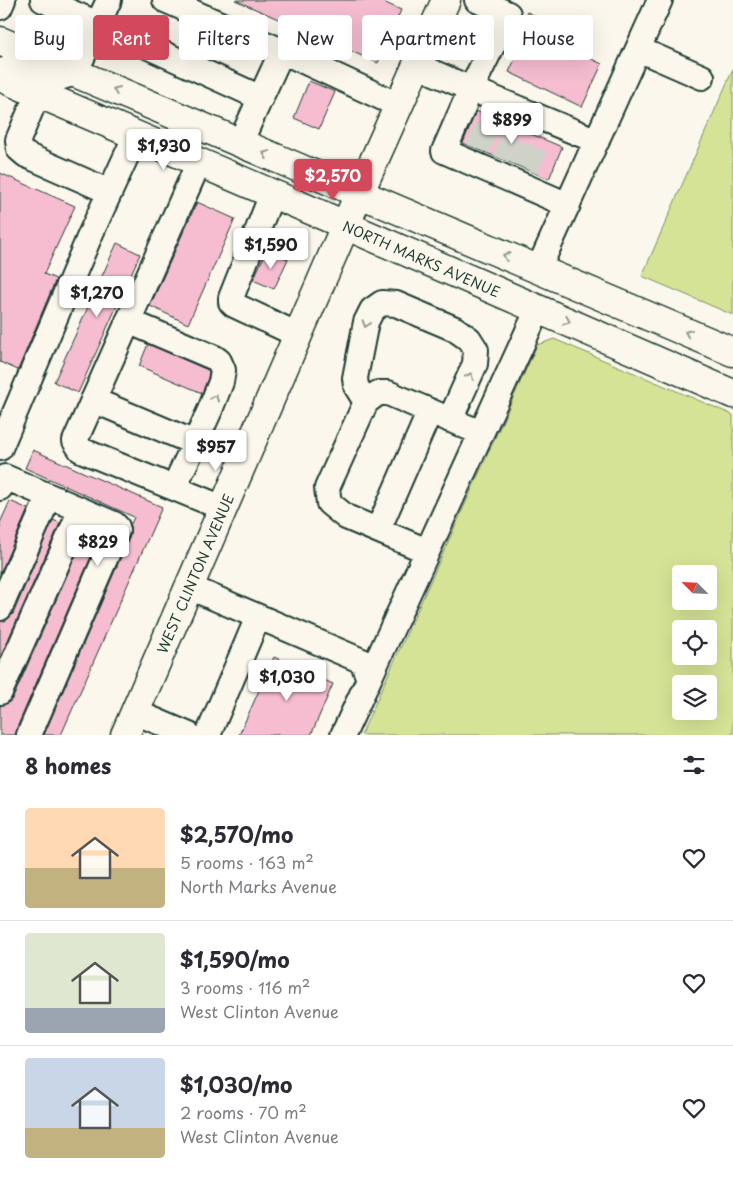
<!DOCTYPE html>
<html lang="en">
<head>
<meta charset="utf-8">
<style>
	:root { --surface:#fff; --page:#f2f2f3; --text:#2b2b33; --muted:#7c7c81; --line:#e1e1e2; --accent:#d1495b }
	body { margin:0; font-family:"Playpen Sans",sans-serif; background:var(--page); color:var(--text); height:100vh; display:flex; flex-direction:column; font-size:19px; white-space:nowrap }
	* { box-sizing:border-box; margin:0 }
	p { font-size:16px; color:var(--muted) }
	.icon { flex:none; width:28px; height:28px; fill:none; stroke:currentColor; stroke-width:2; stroke-linecap:round; stroke-linejoin:round }
	.map { position:relative; height:735px; overflow:hidden }
	.side { display:flex; flex-direction:column; background:var(--surface); flex:1 }
	.side>* { flex:none }
	.guide { position:absolute; left:15px; top:15px; width:704px; height:45px; display:flex; gap:10px }
	.needle { width:32px; rotate:294deg }
	.tools { position:absolute; left:672px; top:565px; display:grid; gap:10px }
	.tools a { display:grid; place-items:center; width:45px; height:45px; border-radius:5px; background:var(--surface); box-shadow:0 5px 20px #0002; font-size:25px }
	.price { position:absolute; translate:-50% -42px; padding:0 11px; border-radius:5px; background:#fff; color:#222; font-size:16px; line-height:32px; filter:drop-shadow(0 1px 2px #0008) }
	.price::after { content:''; position:absolute; left:50%; top:30px; width:15px; height:11px; margin-left:-8px; background:inherit; clip-path:polygon(0 0,100% 0,50% 100%) }
	.price.current { background:var(--accent); color:#fff }
	ul { padding:0; list-style:none }
	li { display:flex; align-items:center; gap:15px; height:125px; padding:0 25px }
	li+li { border-top:1px solid var(--line) }
	li span { display:grid; place-items:center; flex:none; width:140px; height:100px; border-radius:5px; color:#555 }
	li>.icon { margin-inline-start:auto }
	span .icon { width:60px; height:60px; fill:#fffc; stroke-width:1 }
	li b { font-size:21px }
	h2 { display:flex; justify-content:space-between; align-items:center; height:60px; padding:0 25px; font-size:21px }
	.chip { padding:0 18px; border-radius:5px; background:var(--surface); box-shadow:0 5px 20px #0002; font-size:18px; line-height:45px }
	.chip.current { background:var(--accent); color:#fff }
	.map>svg:first-child { display:block }
</style>
</head>
<body>
<div class="map">
<svg width="733" height="735" viewBox="0 0 733 735">
	<rect width="100%" height="100%" fill="#fbf7ec"/>
	<filter id="ink" filterUnits="userSpaceOnUse"><feTurbulence type="fractalNoise" baseFrequency=".02" numOctaves="2"/><feDisplacementMap in="SourceGraphic" scale="10" xChannelSelector="R" yChannelSelector="G"/><feConvolveMatrix kernelMatrix="1 2 1 2 8 2 1 2 1" color-interpolation-filters="sRGB"/></filter>
	<g filter="url(#ink)">
		<path fill="#d5e396" stroke="#7a9065" fill-rule="evenodd" d="M 733,69 L 733,315 L 642,276 Z
			M 554,339 L 733,415 L 733,735 L 361,735 L 537,345 ZM 681,574 L 709,574 L 709,601 L 681,601 ZM 681,629 L 709,629 L 709,656 L 681,656 ZM 681,684 L 709,684 L 709,711 L 681,711 Z"/>
		<path fill="#f6bdd1" stroke="#1f3d34" d="M 235,0 L 379,0 L 401,10 L 378,63 Z
			M 527,12 L 566,30 L 560,44 L 602,64 L 582,107 L 509,72 L 526,36 L 518,32 Z
			M 309,81 L 335,92 L 319,129 L 294,118 Z
			M 476,111 L 562,147 L 549,179 L 463,143 Z
			M 0,173 L 75,206 L 44,274 L 56,279 L 18,370 L 0,362 Z
			M 197,202 L 235,219 L 188,324 L 150,306 Z
			M 117,243 L 140,254 L 78,393 L 54,382 Z
			M 267,250 L 288,259 L 274,289 L 253,280 Z
			M 148,344 L 208,370 L 209,372 L 208,378 L 202,393 L 139,366 Z
			M 33,450 L 162,507 L 61,735 L 44,735 L 130,536 L 130,526 L 134,517 L 25,468 Z
			M 10,501 L 28,509 L 0,574 L 0,523 Z
			M 53,520 L 60,523 L 0,658 L 0,622 L 8,619 L 13,614 Z
			M 86,532 L 99,538 L 16,730 L 16,735 L 0,735 L 0,706 L 8,703 L 13,698 Z
			M 274,657 L 333,684 L 311,735 L 239,735 Z"/>
		<g fill="none" stroke-linecap="round" stroke-linejoin="round">
			<path stroke="#cfd2c7" stroke-width="24" stroke-dasharray="24 12" stroke-linecap="butt" d="M 478,149 L 491,117
				M 504,160 L 517,128
				M 526,169 L 540,138"/>
			<g stroke="#1f3d34" stroke-width="28">
				<path id="minor" d="M 43,0 L 98,24 L 261,98
					M 165,0 L 282,51 L 240,143
					M 477,0 L 508,14 L 471,89 L 444,151 L 568,205
					M 0,7 L 3,0
					M 638,49 L 702,77
					M 282,51 L 398,105
					M 416,65 L 471,89 L 597,141
					M 0,71 L 13,68 L 37,77 L 56,79 L 75,73 L 109,0
					M 38,93 L 18,140 L 19,149 L 26,155 L 110,192
					M 199,162 L 75,441 L 81,450 L 223,508
					M 272,194 L 231,298 L 231,302 L 234,305 L 298,335
					M 538,270 L 660,0
					M 128,321 L 215,358 L 219,361 L 223,370 L 221,382 L 210,410 L 195,443
					M 93,400 L 195,443 L 174,487
					M 366,402 L 356,386 L 355,378 L 366,322 L 372,310 L 382,303 L 396,304 L 455,329 L 469,339 L 476,350 L 475,364 L 450,420
					M 0,448 L 91,233 L 136,135
					M 0,488 L 5,477 L 114,524 L 117,527 L 117,531 L 29,735
					M 378,530 L 430,411
					M 427,551 L 346,517 L 329,503 L 327,488 L 366,402 L 378,393 L 388,393 L 481,433
					M 189,587 L 362,661 L 369,679 L 343,735
					M 0,608 L 49,496
					M 369,679 L 538,309
					M 0,692 L 81,510
					M 135,712 L 189,735
					M 208,735 L 258,617"/>
			</g>
			<g stroke="#1f3d34" stroke-width="31">
				<g id="major">
					<path d="M 0,41 L 733,352"/>
					<path id="s1" d="M 0,77 L 315,212 L 733,394"/>
					<path id="s2" d="M 125,735 L 359,194 L 446,0"/>
				</g>
			</g>
			<use href="#minor" stroke="#fbf7ec" stroke-width="24"/>
			<use href="#major" stroke="#fbf7ec" stroke-width="28"/>
		</g>
		<defs><path id="oneway-chevron" d="M-2-3.5L2.5 0L-2 3.5" fill="none" stroke-width="1.6" stroke-linecap="round" stroke-linejoin="round" transform="scale(1.25)"/></defs>
		<g stroke="#8d9a90">
			<use href="#oneway-chevron" transform="translate(116 90) rotate(-157)"/>
			<use href="#oneway-chevron" transform="translate(266 154) rotate(-157)"/>
			<use href="#oneway-chevron" transform="translate(506 256) rotate(-157)"/>
			<use href="#oneway-chevron" transform="translate(567 321) rotate(24)"/>
			<use href="#oneway-chevron" transform="translate(366 324) rotate(108)"/>
			<use href="#oneway-chevron" transform="translate(688 333) rotate(-157)"/>
			<use href="#oneway-chevron" transform="translate(470 376) rotate(-66)"/>
			<use href="#oneway-chevron" transform="translate(215 398) rotate(-69)"/>
		</g>
	</g>
	<g text-anchor="middle" dominant-baseline="central" stroke-width="4.5" stroke-linejoin="round" paint-order="stroke">
		<g font-size="14" fill="#1f3d34" stroke="#fbf7ec">
			<text stroke="none"><textPath href="#s1" startOffset="459">NORTH MARKS AVENUE</textPath></text>
			<text stroke="none"><textPath href="#s2" startOffset="176">WEST CLINTON AVENUE</textPath></text>
		</g>
	</g>
</svg>
<div class="tools">
<a><svg class="needle" viewBox="-14 -14 28 28"><path d="M0-13l5 13h-10z" fill="#e53935"/><path d="M0 13l5-13h-10z" fill="#7c7c81"/></svg></a>
<a><svg class="icon" aria-label="locate" viewBox="0 0 24 24"><circle cx="12" cy="12" r="6"/><path d="M12 2v4M12 18v4M2 12h4M18 12h4"/></svg></a>
<a><svg class="icon" aria-label="layers" viewBox="0 0 24 24"><path d="M12 4l9 5-9 5-9-5zM3 14l9 5 9-5"/></svg></a>
</div>
<b class="price" style="left:512px;top:145px">$899</b>
<b class="price" style="left:164px;top:171px">$1,930</b>
<b class="price current" style="left:333px;top:201px">$2,570</b>
<b class="price" style="left:271px;top:270px">$1,590</b>
<b class="price" style="left:97px;top:318px">$1,270</b>
<b class="price" style="left:216px;top:472px">$957</b>
<b class="price" style="left:98px;top:567px">$829</b>
<b class="price" style="left:287px;top:702px">$1,030</b>
<div class="guide">
<a class="chip">Buy</a>
<a class="chip current">Rent</a>
<a class="chip">Filters</a>
<a class="chip">New</a>
<a class="chip">Apartment</a>
<a class="chip">House</a>
</div>
</div>
<section class="side">
<h2>8 homes<svg class="icon" aria-label="filters" viewBox="0 0 24 24"><path d="M4 7h16M4 17h16"/><circle cx="9" cy="7" r="2"/><circle cx="15" cy="17" r="2"/></svg></h2>
<ul>
<li><span style="background:linear-gradient(#ffd9b3 60%,#c2b280 0)"><svg class="icon" aria-label="home" viewBox="0 0 24 24"><path d="M3 11l9-7 9 7M6 9v11h12V9"/></svg></span><div><b>$2,570/mo</b><p>5 rooms · 163 m²</p><p>North Marks Avenue</p></div><svg class="icon" aria-label="heart" viewBox="0 0 24 24"><path d="M12 20l-8-8c-3-5 5-10 8-4 3-6 11-1 8 4z"/></svg></li>
<li><span style="background:linear-gradient(#dfe7d0 75%,#9aa5b1 0)"><svg class="icon" aria-label="home" viewBox="0 0 24 24"><path d="M3 11l9-7 9 7M6 9v11h12V9"/></svg></span><div><b>$1,590/mo</b><p>3 rooms · 116 m²</p><p>West Clinton Avenue</p></div><svg class="icon" aria-label="heart" viewBox="0 0 24 24"><path d="M12 20l-8-8c-3-5 5-10 8-4 3-6 11-1 8 4z"/></svg></li>
<li><span style="background:linear-gradient(#c9d6e8 70%,#c2b280 0)"><svg class="icon" aria-label="home" viewBox="0 0 24 24"><path d="M3 11l9-7 9 7M6 9v11h12V9"/></svg></span><div><b>$1,030/mo</b><p>2 rooms · 70 m²</p><p>West Clinton Avenue</p></div><svg class="icon" aria-label="heart" viewBox="0 0 24 24"><path d="M12 20l-8-8c-3-5 5-10 8-4 3-6 11-1 8 4z"/></svg></li>
</ul>
</section>
</body>
</html>
